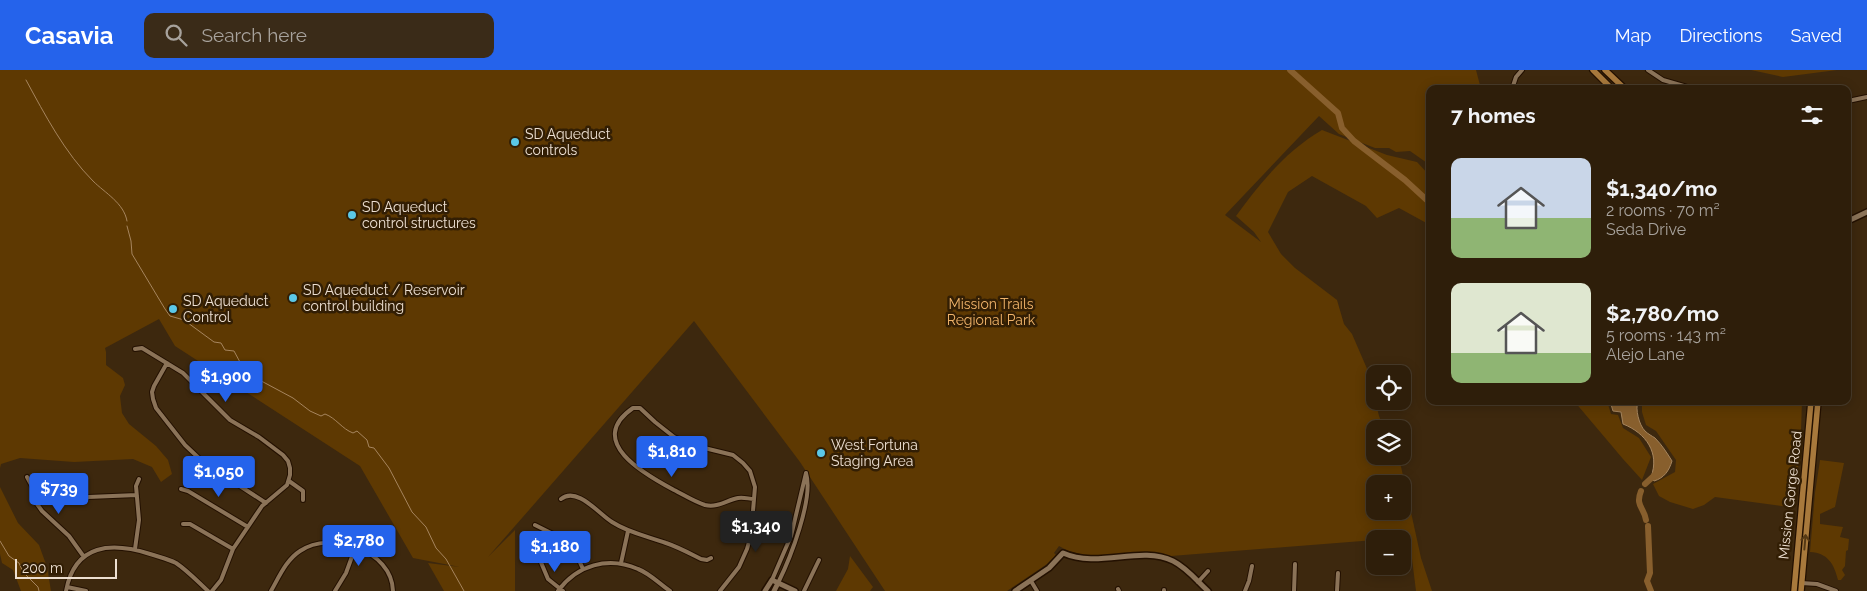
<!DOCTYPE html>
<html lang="en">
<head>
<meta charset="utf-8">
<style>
	:root { --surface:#2e1e0a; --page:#3a2b18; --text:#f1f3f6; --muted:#a7a29c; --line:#493c2b; --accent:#2563eb }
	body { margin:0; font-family:Raleway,sans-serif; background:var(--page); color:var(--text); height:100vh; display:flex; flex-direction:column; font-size:19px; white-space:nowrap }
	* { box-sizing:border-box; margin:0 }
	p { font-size:16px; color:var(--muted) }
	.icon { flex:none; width:28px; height:28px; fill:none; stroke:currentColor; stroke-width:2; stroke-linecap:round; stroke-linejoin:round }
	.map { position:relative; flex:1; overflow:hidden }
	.side { position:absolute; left:1426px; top:15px; width:425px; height:320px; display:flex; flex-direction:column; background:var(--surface); border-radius:10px; box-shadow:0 2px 12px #0003,0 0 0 1px var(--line) }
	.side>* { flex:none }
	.tools { position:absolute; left:1366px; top:295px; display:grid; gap:10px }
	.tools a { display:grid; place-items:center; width:45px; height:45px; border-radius:10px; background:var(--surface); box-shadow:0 2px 12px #0003,0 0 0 1px var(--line); font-size:25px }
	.scale { position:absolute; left:15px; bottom:12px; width:102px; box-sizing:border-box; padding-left:5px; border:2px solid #eddfd1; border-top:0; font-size:14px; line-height:18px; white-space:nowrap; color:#eddfd1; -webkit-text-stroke:4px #321e04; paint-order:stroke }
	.price { position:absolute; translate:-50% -42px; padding:0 11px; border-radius:5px; background:var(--accent); color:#fff; font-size:16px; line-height:32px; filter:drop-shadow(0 1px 2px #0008) }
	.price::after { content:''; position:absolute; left:50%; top:30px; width:15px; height:11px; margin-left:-8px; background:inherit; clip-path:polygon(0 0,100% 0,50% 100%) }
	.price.active { background:#222; color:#fff }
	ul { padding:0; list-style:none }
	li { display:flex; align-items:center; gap:15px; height:125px; padding:0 25px }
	li span { display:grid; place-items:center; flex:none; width:140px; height:100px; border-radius:10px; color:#555 }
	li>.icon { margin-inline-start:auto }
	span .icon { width:60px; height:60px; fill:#fffc; stroke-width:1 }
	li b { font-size:21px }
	h2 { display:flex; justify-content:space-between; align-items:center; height:60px; padding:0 25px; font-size:21px }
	header { display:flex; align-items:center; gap:30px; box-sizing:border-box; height:70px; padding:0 25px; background:var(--accent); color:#fff }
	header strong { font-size:24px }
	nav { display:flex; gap:28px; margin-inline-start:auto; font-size:18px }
	.search { width:350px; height:45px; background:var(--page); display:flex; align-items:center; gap:12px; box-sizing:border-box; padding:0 18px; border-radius:10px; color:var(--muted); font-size:19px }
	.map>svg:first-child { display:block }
</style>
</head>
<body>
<header>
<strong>Casavia</strong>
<div class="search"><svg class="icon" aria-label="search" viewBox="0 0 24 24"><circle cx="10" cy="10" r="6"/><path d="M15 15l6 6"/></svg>Search here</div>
<nav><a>Map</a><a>Directions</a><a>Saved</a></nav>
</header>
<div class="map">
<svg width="1867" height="521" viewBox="0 0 1867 521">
	<rect width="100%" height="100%" fill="#3d280e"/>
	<path fill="#5e3902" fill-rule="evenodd" d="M 0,0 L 1476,0 L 1481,19 L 1430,19 L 1430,95 L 1410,81 L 1396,82 L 1389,78 L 1375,78 L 1339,64 L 1319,46 L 1225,145 L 1261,172 L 1254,162 L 1236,146 C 1260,113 1286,81 1322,60 L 1387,85 L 1417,92 L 1430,106 L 1430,155 L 1399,138 L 1377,148 L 1366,136 L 1312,106 L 1288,122 L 1268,162 L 1281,184 L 1295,198 L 1337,230 L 1344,254 L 1352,264 L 1368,301 L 1379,346 L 1384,359 L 1375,359 L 1375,386 L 1397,386 L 1400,392 L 1421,488 L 1432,521 L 1416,521 L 1409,465 L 1400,466 L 1401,468 L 1375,469 L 1375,470 L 1171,486 C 1134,475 1093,497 1059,476 L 1054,483 L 1056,485 L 1047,494 L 1007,521 L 885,521 L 800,392 L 694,251 L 488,487 L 515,460 L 515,521 L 444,521 L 428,493 L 460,497 L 413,488 L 360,396 L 175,276 L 159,249 L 105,278 L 106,282 L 106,295 L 123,308 L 125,315 L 120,326 L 122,343 L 129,354 L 156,376 L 168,390 L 172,404 L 161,412 L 152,397 L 133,389 L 74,392 L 20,388 L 1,394 L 0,398 ZM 1375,414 L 1402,414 L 1402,441 L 1375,441 Z
		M 1751,0 L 1837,0 L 1783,7 Z
		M 1574,331 L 1607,331 L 1611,344 L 1618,345 L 1623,358 L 1639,368 L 1651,387 L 1642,410 L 1623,389 Z
		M 1642,331 L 1802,331 L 1800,390 L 1792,418 L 1789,437 L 1715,427 L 1704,435 L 1693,439 L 1670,432 L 1659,426 L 1653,414 L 1675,402 L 1676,390 L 1656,361 L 1646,355 L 1642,342 Z
		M 1820,390 L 1844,393 L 1835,437 L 1820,444 L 1820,454 L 1843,457 L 1840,467 L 1849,469 L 1848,480 L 1846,481 L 1845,496 L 1842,500 L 1845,505 L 1841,510 L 1838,510 C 1834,494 1828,483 1810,482 L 1815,423 Z
		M 0,417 L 18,453 L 39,475 L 47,497 L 51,521 L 21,521 L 13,500 L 2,493 L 0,484 Z
		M 850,486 L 873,517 L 870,521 L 836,521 L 848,499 Z"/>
	<path fill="#885f2d" stroke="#a6855e" d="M 1610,331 L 1638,331 C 1635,339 1639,355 1645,361 C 1648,364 1652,366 1655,368 C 1662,375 1667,383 1672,391 C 1669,401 1664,408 1654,411 L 1651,407 C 1660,383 1646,363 1623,354 L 1621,342 L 1613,341 Z"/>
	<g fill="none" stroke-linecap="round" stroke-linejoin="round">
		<path stroke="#a6855e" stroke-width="1" d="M 26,10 C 45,45 65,83 93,111 C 105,123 124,133 127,151
			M 127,156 L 131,171 L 132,184 L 165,239 L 170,246 L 184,250 L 214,272 L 221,273 L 225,280 L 234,281 L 241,294 L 250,300 L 252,306 L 293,328 L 310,341 L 321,346 L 325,344 C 336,348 342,359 353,363 L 357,361 L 367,370 L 369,377 L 374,378 L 389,398 L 412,442 L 426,457 L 436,478 L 446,489 L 464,521
			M 0,471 L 9,486 L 19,493 L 23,502 L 38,517 L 39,521"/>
		<path stroke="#885f2d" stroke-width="6" d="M 1290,0 L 1338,43 L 1342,58 L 1354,71 L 1405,110 L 1430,133
			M 1645,414 L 1658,402
			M 1641,421 C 1635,436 1644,437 1646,450
			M 1648,456 L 1650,503 L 1647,511 L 1651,521"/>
		<g stroke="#231000" stroke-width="6">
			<path id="street" d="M 1648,0 L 1663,10 L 1694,19
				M 1512,19 L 1516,7 L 1522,0
				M 1848,31 L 1867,27
				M 135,279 L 142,278 L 183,303 L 230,350 L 259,367 L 283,385 L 288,391 L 290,398 L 290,405 L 287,415 L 262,436 L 233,479 L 221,510 L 212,521
				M 167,293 L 154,316 L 152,322 L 153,329 L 156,338 L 185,375 L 203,392 L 266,433
				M 27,407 L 33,418 L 37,434 L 42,441 L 69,466 L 84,487
				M 289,411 L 303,421 L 303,430
				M 181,419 L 188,421 L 248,457
				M 561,429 C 577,416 599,444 612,452 C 629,463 647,466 666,473 C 678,477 689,483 701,489 L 707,490 L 711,488
				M 82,431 L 88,427 L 137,425
				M 183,454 L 190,454 L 233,479
				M 535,455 L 571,473 L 583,499
				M 135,479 L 139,450 L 136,416 L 139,409
				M 540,490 L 548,509 L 563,521
				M 621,493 L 628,461
				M 772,510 L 791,466 L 806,403
				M 1031,511 L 1037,521
				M 1198,512 L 1208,501
				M 778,513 C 790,489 814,428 806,403
				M 1801,513 L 1817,514 L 1836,521
				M 67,517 L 86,521
				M 1118,519 L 1119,521
				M 1164,520 L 1164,521
				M 66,521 C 75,473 112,472 150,484 C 159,487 168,489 176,493 C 188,501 198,512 208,521
				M 271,521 C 279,507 286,490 300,481 C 331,460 392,480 393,521
				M 335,521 L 346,503 L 361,462
				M 558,521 C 577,495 608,486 638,499 C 649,503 660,514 670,521
				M 720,521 L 739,497 L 747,479 L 751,465 L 755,417 L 750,401 L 743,393 L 733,385 L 692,375 L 674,367 L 655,352 L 640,338 L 633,338 C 585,371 644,404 674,420 C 684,425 695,432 705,435 C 718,438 727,430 738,428 C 744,427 749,429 754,429
				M 804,521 L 819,490
				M 1245,521 L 1249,511 L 1252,496
				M 1294,521 L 1295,494
				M 1337,521 L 1338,503"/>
		</g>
		<g stroke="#231000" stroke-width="8">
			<path id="secondary" d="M 1848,151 L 1867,142
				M 765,521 L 772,510 L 795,521
				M 774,521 L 778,513
				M 1015,521 L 1049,498 L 1063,483 C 1099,499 1140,475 1173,491 C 1187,498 1197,511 1208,521"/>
		</g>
		<g stroke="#231000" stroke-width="8">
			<path id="primary" d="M 1593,0 L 1612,19
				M 1605,0 L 1625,19
				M 1794,521 L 1811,331
				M 1801,521 L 1818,331"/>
		</g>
		<use href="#street" stroke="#8b7358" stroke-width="4"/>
		<use href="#secondary" stroke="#8b7358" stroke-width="5"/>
		<use href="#primary" stroke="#a8793c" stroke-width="5.5"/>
	</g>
	<defs><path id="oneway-shaft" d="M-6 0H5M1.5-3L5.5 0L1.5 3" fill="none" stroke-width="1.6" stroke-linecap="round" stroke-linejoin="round" transform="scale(1.25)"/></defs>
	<use stroke="#553915" href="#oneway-shaft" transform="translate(1805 472) rotate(-85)"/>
	<g fill="#5bc8e7" stroke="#321e04" stroke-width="2">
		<circle cx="515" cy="72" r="5"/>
		<circle cx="352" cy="145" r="5"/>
		<circle cx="293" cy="228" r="5"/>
		<circle cx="173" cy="239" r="5"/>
		<circle cx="821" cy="383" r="5"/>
	</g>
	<g text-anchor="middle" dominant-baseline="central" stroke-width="5" stroke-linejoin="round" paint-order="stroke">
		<g font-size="14" fill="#eddfd1" stroke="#321e04" text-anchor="start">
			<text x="525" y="64">SD Aqueduct<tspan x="525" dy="16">controls</tspan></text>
			<text x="362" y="137">SD Aqueduct<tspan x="362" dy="16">control structures</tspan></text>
			<text x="303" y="220">SD Aqueduct / Reservoir<tspan x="303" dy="16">control building</tspan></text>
			<text x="183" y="231">SD Aqueduct<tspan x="183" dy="16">Control</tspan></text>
			<text x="831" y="375">West Fortuna<tspan x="831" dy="16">Staging Area</tspan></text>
		</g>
		<g font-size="14" fill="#f0b369" stroke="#321e04">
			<text x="991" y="234">Mission Trails<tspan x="991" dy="16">Regional Park</tspan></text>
		</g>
		<g font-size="14" fill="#eddfd1" stroke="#321e04">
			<text transform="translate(1790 425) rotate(-84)">Mission Gorge Road</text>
		</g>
	</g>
</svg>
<div class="tools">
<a><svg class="icon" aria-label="locate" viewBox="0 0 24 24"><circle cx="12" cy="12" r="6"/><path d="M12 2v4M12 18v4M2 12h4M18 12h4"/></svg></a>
<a><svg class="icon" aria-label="layers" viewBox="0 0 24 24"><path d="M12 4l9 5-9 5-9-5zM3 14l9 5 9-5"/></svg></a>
<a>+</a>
<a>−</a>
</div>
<div class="scale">200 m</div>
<b class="price" style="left:226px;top:333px">$1,900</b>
<b class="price" style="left:672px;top:408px">$1,810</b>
<b class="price" style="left:219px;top:428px">$1,050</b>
<b class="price" style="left:59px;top:445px">$739</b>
<b class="price active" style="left:756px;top:483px">$1,340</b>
<b class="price" style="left:359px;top:497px">$2,780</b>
<b class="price" style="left:555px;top:503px">$1,180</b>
<section class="side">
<h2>7 homes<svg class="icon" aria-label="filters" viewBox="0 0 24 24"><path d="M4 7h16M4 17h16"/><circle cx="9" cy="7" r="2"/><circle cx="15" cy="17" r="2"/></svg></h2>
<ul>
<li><span style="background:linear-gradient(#c9d6e8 60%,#8fb573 0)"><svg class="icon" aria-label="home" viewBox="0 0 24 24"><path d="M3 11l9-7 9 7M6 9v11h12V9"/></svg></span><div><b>$1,340/mo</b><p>2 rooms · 70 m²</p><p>Seda Drive</p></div></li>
<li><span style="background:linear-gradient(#dfe7d0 70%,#8fb573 0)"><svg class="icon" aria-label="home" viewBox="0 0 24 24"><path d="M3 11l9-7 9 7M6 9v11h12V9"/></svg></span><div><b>$2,780/mo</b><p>5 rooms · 143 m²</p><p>Alejo Lane</p></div></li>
</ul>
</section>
</div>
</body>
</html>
